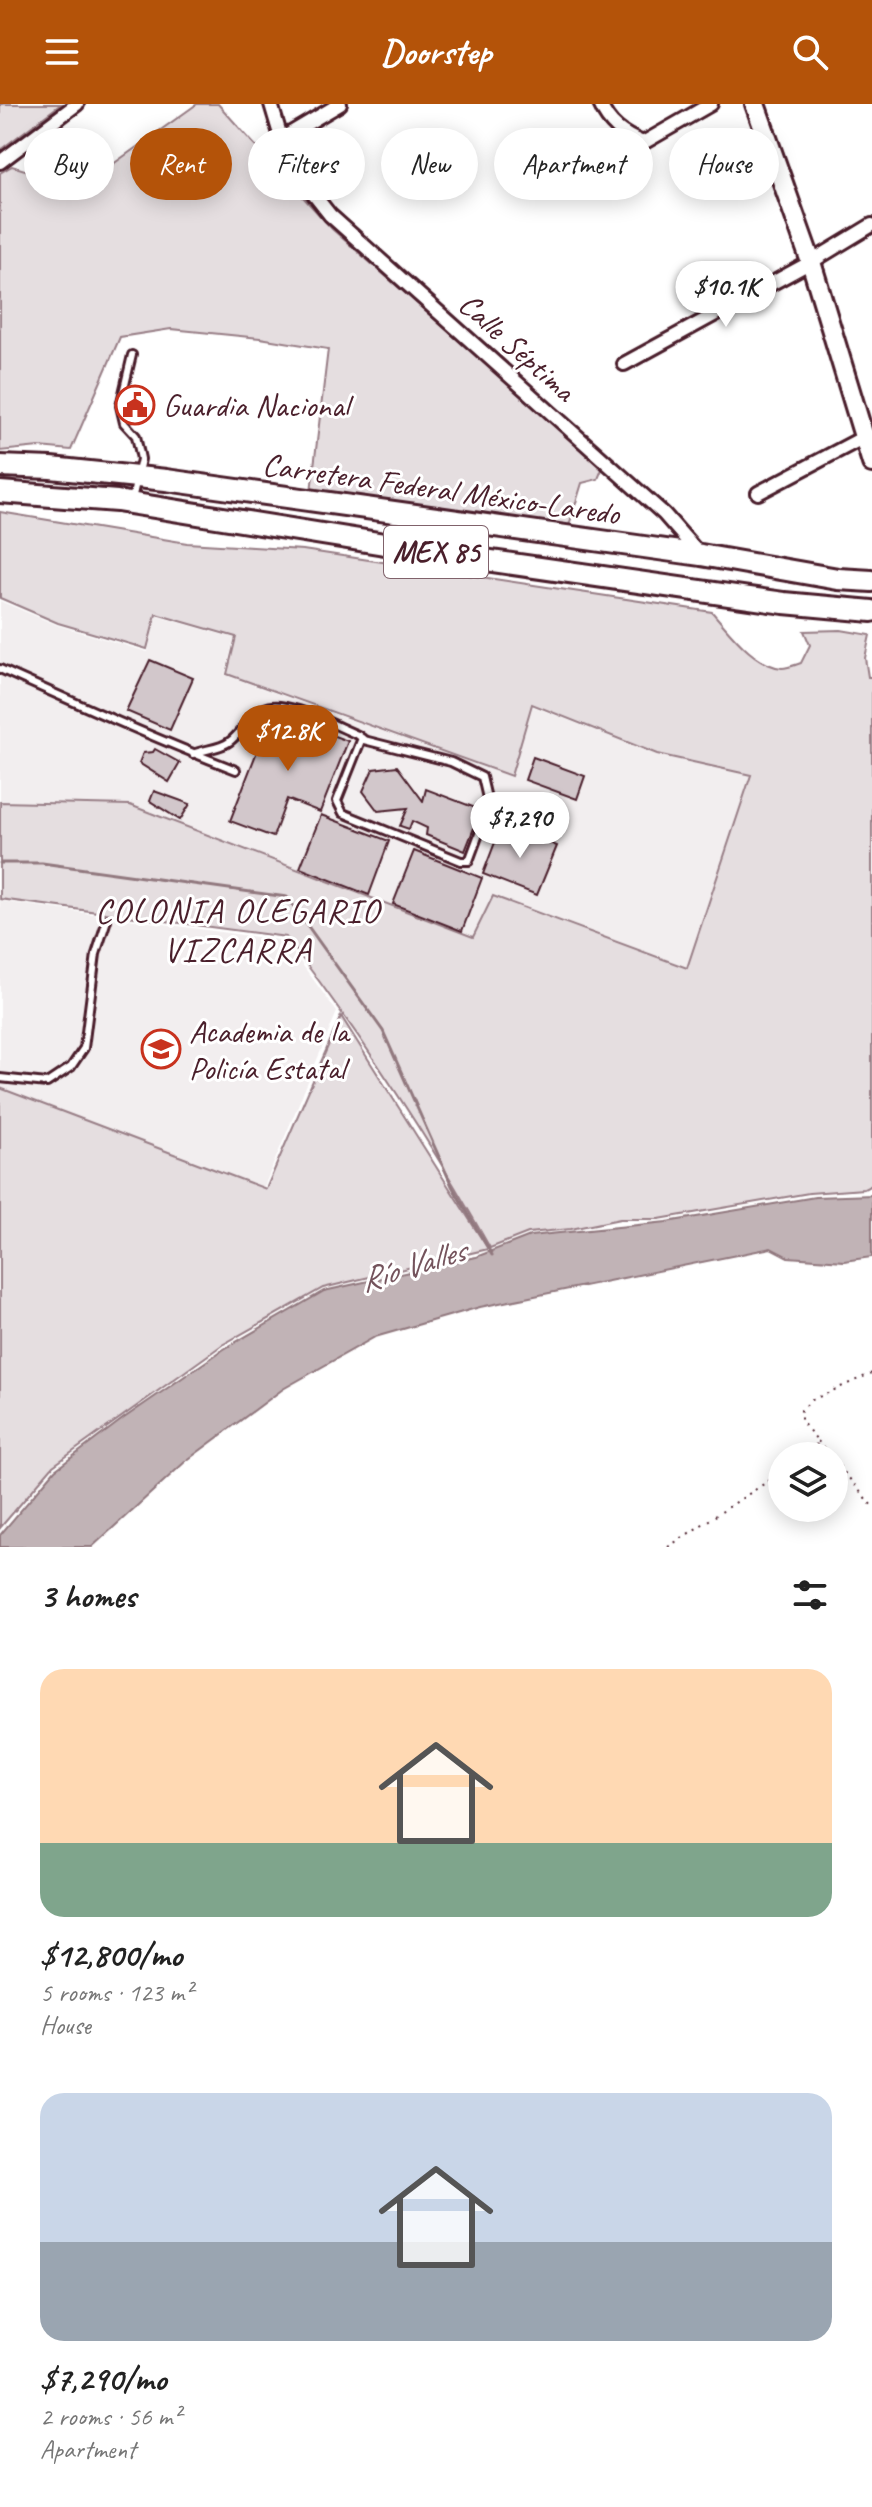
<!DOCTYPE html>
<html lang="en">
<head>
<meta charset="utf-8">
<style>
	:root { --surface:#fff; --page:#f6f6f6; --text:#222; --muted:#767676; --accent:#b45309 }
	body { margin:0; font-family:Caveat,sans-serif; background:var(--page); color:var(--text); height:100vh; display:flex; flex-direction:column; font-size:30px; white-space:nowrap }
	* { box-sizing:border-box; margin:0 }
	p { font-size:26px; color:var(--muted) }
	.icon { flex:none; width:44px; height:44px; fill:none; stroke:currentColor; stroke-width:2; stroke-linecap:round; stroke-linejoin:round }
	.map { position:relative; height:1443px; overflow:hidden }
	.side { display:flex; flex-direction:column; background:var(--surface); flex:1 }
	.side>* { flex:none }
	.top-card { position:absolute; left:24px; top:24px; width:824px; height:72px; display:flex; gap:16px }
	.buttons { position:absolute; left:768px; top:1338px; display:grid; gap:16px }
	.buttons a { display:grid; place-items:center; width:80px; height:80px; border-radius:50%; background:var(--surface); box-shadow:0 4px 20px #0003; font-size:40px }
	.price { position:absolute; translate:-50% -68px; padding:0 18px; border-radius:28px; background:#fff; color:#222; font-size:26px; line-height:52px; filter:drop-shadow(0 2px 4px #0008) }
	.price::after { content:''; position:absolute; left:50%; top:48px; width:24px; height:18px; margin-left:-12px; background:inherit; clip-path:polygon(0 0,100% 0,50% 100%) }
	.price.on { background:var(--accent); color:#fff }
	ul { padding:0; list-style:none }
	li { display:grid; align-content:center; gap:16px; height:424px; padding:0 40px }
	li span { display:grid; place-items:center; height:248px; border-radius:24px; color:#555 }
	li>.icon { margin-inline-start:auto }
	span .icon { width:144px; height:144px; fill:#fffc; stroke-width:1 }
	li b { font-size:34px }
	h2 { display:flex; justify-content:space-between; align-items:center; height:96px; padding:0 40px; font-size:34px }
	.chip { padding:0 28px; border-radius:36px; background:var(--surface); box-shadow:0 4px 20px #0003; font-size:28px; line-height:72px }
	.chip.on { background:var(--accent); color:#fff }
	header { display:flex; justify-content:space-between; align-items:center; height:104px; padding:0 40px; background:var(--accent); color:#fff; font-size:36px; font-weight:600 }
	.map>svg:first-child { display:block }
</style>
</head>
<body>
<header><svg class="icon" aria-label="menu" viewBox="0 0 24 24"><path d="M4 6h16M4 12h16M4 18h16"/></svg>Doorstep<svg class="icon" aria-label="search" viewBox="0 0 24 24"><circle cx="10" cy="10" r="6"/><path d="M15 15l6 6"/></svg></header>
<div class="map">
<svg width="872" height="1443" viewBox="0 0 872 1443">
	<rect width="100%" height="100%" fill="#fff"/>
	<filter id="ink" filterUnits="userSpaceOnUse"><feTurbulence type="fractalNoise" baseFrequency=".0125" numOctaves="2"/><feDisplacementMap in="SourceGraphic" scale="16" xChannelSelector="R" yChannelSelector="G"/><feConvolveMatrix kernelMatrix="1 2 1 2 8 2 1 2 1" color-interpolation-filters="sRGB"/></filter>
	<g filter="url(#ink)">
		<path fill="#f2eeef" d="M 0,497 L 57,521 L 148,548 L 156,512 L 234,534 L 225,571 L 511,673 L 532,602 L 657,651 L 750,671 L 687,863 L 493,791 L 472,832 L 130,701 L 0,698 Z
			M 0,797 L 285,837 L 337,908 L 263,1085 L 0,983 Z"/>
		<path fill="#e5dee0" stroke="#987e86" stroke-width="2" d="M 0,0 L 61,0 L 0,46 Z
			M 197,0 L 218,0 L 263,50 L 273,46 L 291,80 L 332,125 L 603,363 L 598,375 L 582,379 L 567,428 L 311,388 L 328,245 L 260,234 L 171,225 L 120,233 L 71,346 L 39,343 L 0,347 L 0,69 L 12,62 L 81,83 Z
			M 0,408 L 187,439 L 303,446 L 712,508 C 730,528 753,561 782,564 C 788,564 795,561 801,559 L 810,541 L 804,527 L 841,526 L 870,531 L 865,554 L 868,573 L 872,573 L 872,1081 L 864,1085 L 809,1089 L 659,1115 L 620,1115 L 571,1125 L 528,1129 L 490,1144 C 430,1036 361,931 286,833 L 0,795 L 0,698 L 130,701 L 473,833 L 493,792 L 687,864 L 751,671 L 657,650 L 532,600 L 511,672 L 227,570 L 236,533 L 156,510 L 147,545 L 58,519 L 0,494 Z
			M 341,912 L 488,1145 L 323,1184 L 222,1241 L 53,1362 L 0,1424 L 0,984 L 266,1085 Z"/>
		<path fill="#c1b3b6" stroke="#91787e" stroke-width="2" d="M 872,1091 L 872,1153 L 844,1157 L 788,1153 L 771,1144 L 480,1203 L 375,1233 L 283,1285 L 186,1357 L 92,1443 L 0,1443 L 0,1431 L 55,1366 L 124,1314 L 224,1245 L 324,1187 L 476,1153 L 530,1132 L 667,1118 L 815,1093 Z"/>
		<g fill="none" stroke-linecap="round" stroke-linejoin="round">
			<path stroke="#91787e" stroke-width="3" d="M 0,759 L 42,759 L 287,793 L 383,927 L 452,1082 L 492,1151"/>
		</g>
		<path fill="#d2c7cb" stroke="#4a1f2b" stroke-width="2" d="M 150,556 L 193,574 L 170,626 L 126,607 Z
			M 272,609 L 348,637 L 320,708 L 287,695 L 273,733 L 230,717 Z
			M 155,645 L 180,659 L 169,678 L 139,659 L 143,649 L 153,648 Z
			M 533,653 L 585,672 L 577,695 L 525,676 Z
			M 397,662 L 423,697 L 426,685 L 481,706 L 465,747 L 426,731 L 427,724 L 412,717 L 409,725 L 400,722 L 408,704 L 378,707 L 363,687 L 373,665 Z
			M 154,687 L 190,700 L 180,716 L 150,697 Z
			M 321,711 L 389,737 L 369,791 L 300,764 Z
			M 502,720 L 557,742 L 537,791 L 483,770 Z
			M 414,747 L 482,774 L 462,827 L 393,800 Z"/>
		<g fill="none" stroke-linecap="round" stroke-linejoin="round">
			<g stroke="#4a1f2b" stroke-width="12">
				<path id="lane" d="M 132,396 L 141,355 L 136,332 L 124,319 L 120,302 L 132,251
					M 0,565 C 78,600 156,635 236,666
					M 193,650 C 204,645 220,645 229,638 C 242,629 248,612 264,604 C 284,593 337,623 358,631 L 364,636 L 451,658 L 482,673 L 489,703 L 469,757 L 461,757 L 343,709 L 337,697 L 362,634
					M 0,974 L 47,979 L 71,963 L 84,944 L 96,850 L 107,816"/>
			</g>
			<g stroke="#4a1f2b" stroke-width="18">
				<path id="street" d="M 271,0 L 285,47 L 300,73 L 330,111 L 664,410 L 699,450
					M 600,0 C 609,21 623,31 643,39 L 711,0
					M 281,35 L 340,0
					M 0,58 L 77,0
					M 624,260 L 811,158 L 872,121
					M 758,389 L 868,331"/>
			</g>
			<g stroke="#4a1f2b" stroke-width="24">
				<path id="secondary" d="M 755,0 L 811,158 L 872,359"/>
			</g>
			<g stroke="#4a1f2b" stroke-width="26">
				<path id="primary" d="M 0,362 L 51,364 L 166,376 L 701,451 L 838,475 L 872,477
					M 0,388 L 117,397 L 478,455 L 784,499 L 872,507"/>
			</g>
			<path stroke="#4a1f2b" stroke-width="2" stroke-dasharray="2 6" stroke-linecap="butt" d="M 818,1337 L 830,1352
				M 805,1352 L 816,1344 L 817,1336 L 801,1317 L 801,1306 L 812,1296 L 872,1269
				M 834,1356 L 872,1402
				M 668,1443 L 782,1368"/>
			<use href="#lane" stroke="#fff" stroke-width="6"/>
			<use href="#street" stroke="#fff" stroke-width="12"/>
			<use href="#secondary" stroke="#fff" stroke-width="18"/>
			<use href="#primary" stroke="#fff" stroke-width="20"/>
		</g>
	</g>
	<defs>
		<g id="civic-ring" transform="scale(2)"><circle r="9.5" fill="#fff" stroke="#c8321e" stroke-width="1.5"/><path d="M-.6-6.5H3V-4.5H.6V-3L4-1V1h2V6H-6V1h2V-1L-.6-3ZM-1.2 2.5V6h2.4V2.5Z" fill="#c8321e"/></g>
		<g id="university-ring" transform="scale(2)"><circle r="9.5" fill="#fff" stroke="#c8321e" stroke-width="1.5"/><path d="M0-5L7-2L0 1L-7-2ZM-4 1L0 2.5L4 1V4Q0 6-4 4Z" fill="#c8321e"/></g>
	</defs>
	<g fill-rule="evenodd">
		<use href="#civic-ring" x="135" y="301"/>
		<use href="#university-ring" x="161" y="945"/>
	</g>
	<g text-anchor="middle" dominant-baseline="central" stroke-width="6" stroke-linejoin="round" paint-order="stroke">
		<rect fill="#fff" stroke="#80626b" stroke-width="2" x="384" y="422" width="104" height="52" rx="6"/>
		<g font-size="30" font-weight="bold" fill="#4a1f2b">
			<text x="436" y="448">MEX 85</text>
		</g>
		<g font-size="32" fill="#4a1f2b" stroke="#fff">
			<text transform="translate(517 243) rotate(42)">Calle Séptima</text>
			<text transform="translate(441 385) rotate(8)">Carretera Federal México-Laredo</text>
		</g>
		<g font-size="32" fill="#4a1f2b" stroke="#fff" text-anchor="start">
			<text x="163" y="301">Guardia Nacional</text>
			<text x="189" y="927">Academia de la<tspan x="189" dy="37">Policía Estatal</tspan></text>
		</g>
		<g font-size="34" letter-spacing="2" fill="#4a1f2b" stroke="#fff">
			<text x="238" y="806">COLONIA OLEGARIO<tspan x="238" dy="39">VIZCARRA</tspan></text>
		</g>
		<g font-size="34" font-style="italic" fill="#74535c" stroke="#fff">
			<text transform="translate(412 1161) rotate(-17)">Río Valles</text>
		</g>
	</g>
</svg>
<div class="buttons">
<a><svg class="icon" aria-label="layers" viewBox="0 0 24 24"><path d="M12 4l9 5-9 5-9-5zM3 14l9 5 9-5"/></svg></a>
</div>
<b class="price" style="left:726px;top:225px">$10.1K</b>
<b class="price on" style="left:288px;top:669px">$12.8K</b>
<b class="price" style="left:520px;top:756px">$7,290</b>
<div class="top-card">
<a class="chip">Buy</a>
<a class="chip on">Rent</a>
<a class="chip">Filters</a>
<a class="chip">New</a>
<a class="chip">Apartment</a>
<a class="chip">House</a>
</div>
</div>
<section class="side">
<h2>3 homes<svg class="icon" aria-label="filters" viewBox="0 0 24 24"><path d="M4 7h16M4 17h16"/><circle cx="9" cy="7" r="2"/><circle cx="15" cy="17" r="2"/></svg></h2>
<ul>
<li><span style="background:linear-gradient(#ffd9b3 70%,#7fa58c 0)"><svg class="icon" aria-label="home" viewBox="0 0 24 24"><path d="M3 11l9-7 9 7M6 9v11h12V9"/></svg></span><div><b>$12,800/mo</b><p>5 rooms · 123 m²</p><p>House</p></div></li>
<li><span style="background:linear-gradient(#c9d6e8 60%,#9aa5b1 0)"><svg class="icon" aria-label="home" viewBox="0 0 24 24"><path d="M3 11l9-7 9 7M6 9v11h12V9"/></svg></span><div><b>$7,290/mo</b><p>2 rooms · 56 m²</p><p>Apartment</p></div></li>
</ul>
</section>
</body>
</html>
